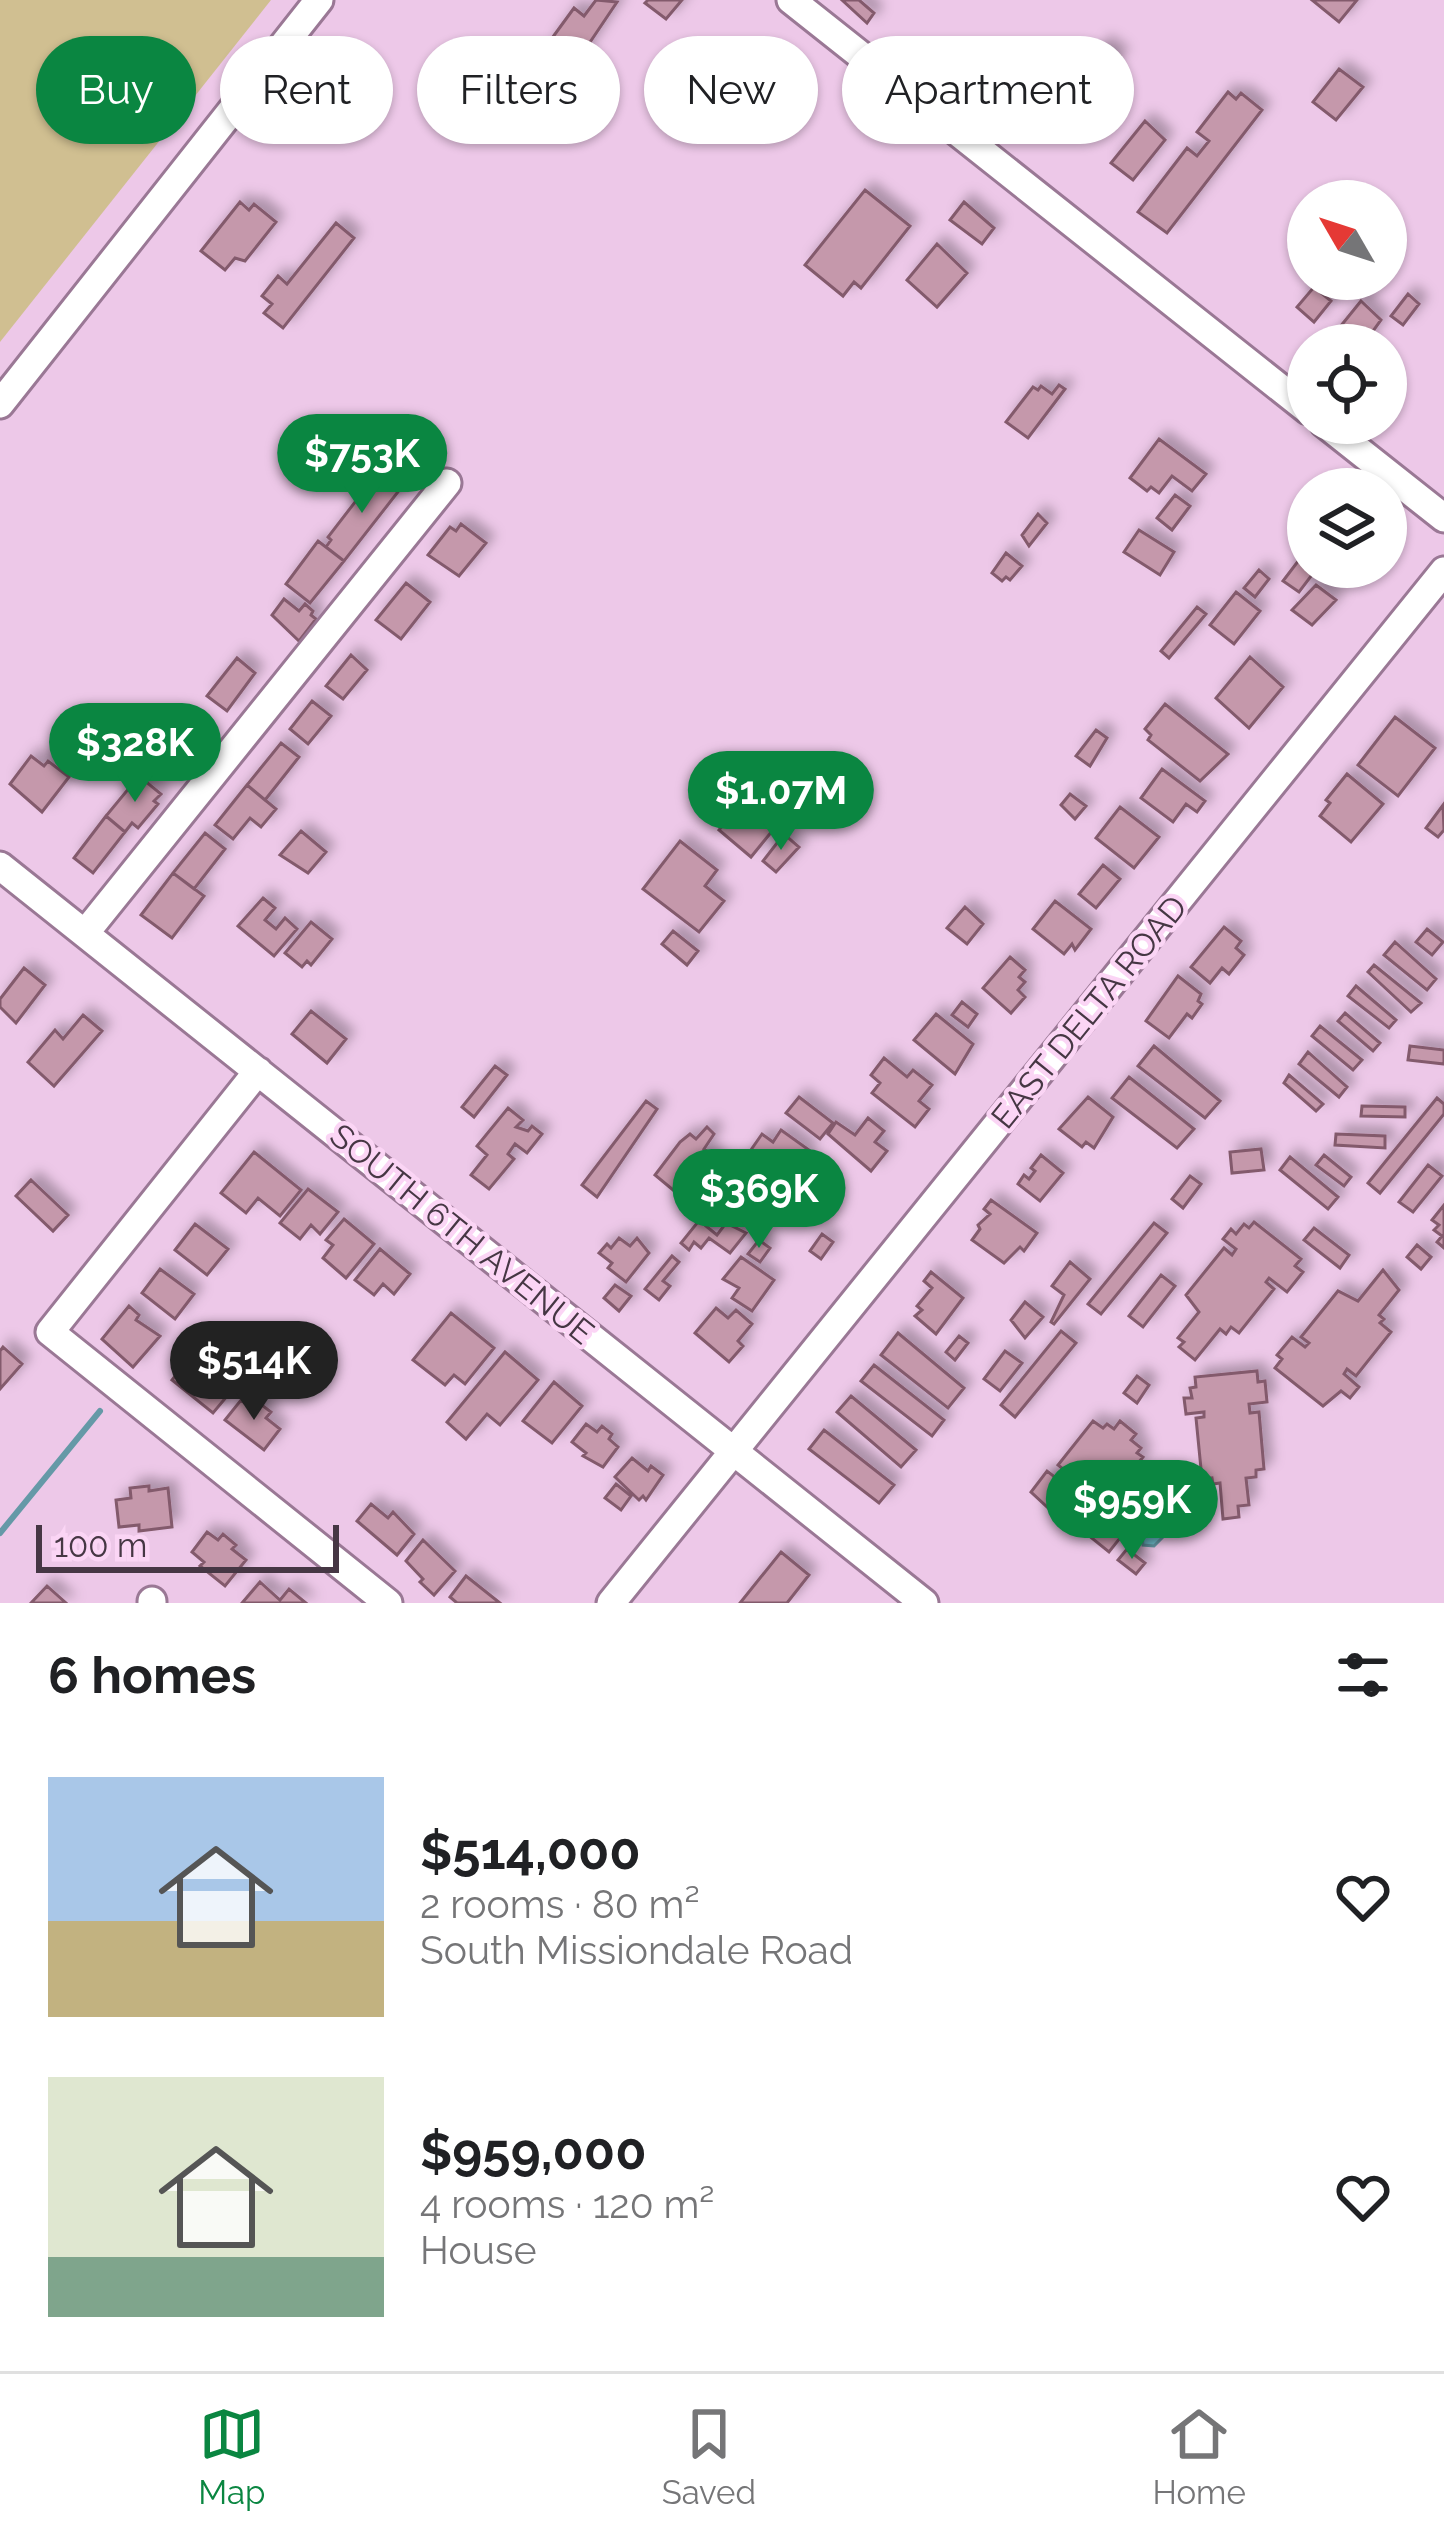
<!DOCTYPE html>
<html lang="en">
<head>
<meta charset="utf-8">
<style>
	:root { --surface:#fff; --page:#f6f6f6; --text:#202124; --muted:#757577; --line:#e0e0e0; --accent:#0a8641 }
	body { margin:0; font-family:Raleway,sans-serif; background:var(--page); color:var(--text); height:100vh; display:flex; flex-direction:column; font-size:45px; white-space:nowrap }
	* { box-sizing:border-box; margin:0 }
	p { font-size:39px; color:var(--muted) }
	.icon { flex:none; width:66px; height:66px; fill:none; stroke:currentColor; stroke-width:2; stroke-linecap:round; stroke-linejoin:round }
	.map { position:relative; height:1603px; overflow:hidden }
	.side { display:flex; flex-direction:column; background:var(--surface); flex:1 }
	.side>* { flex:none }
	.guide { position:absolute; left:36px; top:36px; width:1374px; height:108px; display:flex; gap:24px }
	.needle { width:78px; rotate:309deg }
	.tools { position:absolute; left:1287px; top:180px; display:grid; gap:24px }
	.tools a { display:grid; place-items:center; width:120px; height:120px; border-radius:50%; background:var(--surface); box-shadow:0 3px 9px #0004; font-size:60px }
	.scale { position:absolute; left:36px; bottom:30px; width:303px; box-sizing:border-box; padding-left:12px; border:6px solid #463744; border-top:0; font-size:33px; line-height:42px; white-space:nowrap; color:#463744; -webkit-text-stroke:9px #fbd5f5; paint-order:stroke }
	.price { position:absolute; translate:-50% -102px; padding:0 27px; border-radius:42px; background:var(--accent); color:#fff; font-size:39px; line-height:78px; filter:drop-shadow(0 3px 6px #0008) }
	.price::after { content:''; position:absolute; left:50%; top:72px; width:36px; height:27px; margin-left:-18px; background:inherit; clip-path:polygon(0 0,100% 0,50% 100%) }
	.price.active { background:#222; color:#fff }
	ul { padding:0; list-style:none }
	li { display:flex; align-items:center; gap:36px; height:300px; padding:0 48px }
	li span { display:grid; place-items:center; flex:none; width:336px; height:240px; border-radius:0px; color:#555 }
	li>.icon { margin-inline-start:auto }
	span .icon { width:144px; height:144px; fill:#fffc; stroke-width:1 }
	li b { font-size:51px }
	h2 { display:flex; justify-content:space-between; align-items:center; height:144px; padding:0 48px; font-size:51px }
	.pill { padding:0 42px; border-radius:54px; background:var(--surface); box-shadow:0 3px 9px #0004; font-size:42px; line-height:108px }
	.pill.active { background:var(--accent); color:#fff }
	.tab-bar { display:flex; justify-content:space-around; align-items:center; height:168px; border-top:3px solid var(--line); background:var(--surface); font-size:33px; color:var(--muted) }
	.tab-bar a { display:grid; justify-items:center; gap:6px }
	.tab-bar .active { color:var(--accent) }
	.map>svg:first-child { display:block }
</style>
</head>
<body>
<div class="map">
<svg width="1444" height="1603" viewBox="0 0 1444 1603">
	<defs>
		<filter id="shadow"><feDropShadow dx="8" dy="-8" stdDeviation="6" flood-color="#0004"/></filter>
	</defs>
	<rect width="100%" height="100%" fill="#edc8e8"/>
	<path fill="#d0bf91" d="M 0,0 L 271,0 L 0,342 Z"/>
	<path fill="#72c3d2" stroke="#6599a7" stroke-width="3" d="M 1167,1503 L 1175,1512 L 1176,1524 L 1154,1546 L 1143,1545 L 1142,1534 L 1152,1506 Z"/>
	<g fill="none" stroke-linecap="round" stroke-linejoin="round">
		<path stroke="#6599a7" stroke-width="6" d="M 0,1533 L 100,1411"/>
	</g>
	<path fill="#c598ab" stroke="#835a6c" stroke-width="3" filter="url(#shadow)" d="M 596,0 L 617,2 L 580,57 L 566,46 L 560,55 L 547,45 L 574,8 L 584,16 Z
		M 648,0 L 682,0 L 666,19 L 645,3 Z
		M 842,0 L 859,0 L 874,13 L 867,23 Z
		M 1312,0 L 1357,0 L 1339,22 Z
		M 1103,44 L 1120,56 L 1100,81 L 1084,68 Z
		M 1339,69 L 1363,87 L 1336,120 L 1313,102 Z
		M 1069,88 L 1084,100 L 1061,128 L 1046,117 Z
		M 1228,92 L 1236,99 L 1241,93 L 1262,110 L 1167,233 L 1138,212 L 1187,148 L 1197,156 L 1209,141 L 1197,132 Z
		M 1145,121 L 1165,140 L 1133,180 L 1111,163 Z
		M 865,190 L 910,226 L 861,288 L 854,282 L 843,296 L 805,265 Z
		M 240,202 L 249,210 L 254,204 L 276,222 L 245,261 L 235,258 L 225,270 L 201,251 Z
		M 964,202 L 994,228 L 982,244 L 950,220 Z
		M 336,223 L 354,238 L 283,328 L 264,313 L 272,304 L 262,296 L 278,276 L 287,284 Z
		M 937,244 L 967,273 L 937,307 L 907,280 Z
		M 1314,287 L 1331,301 L 1314,322 L 1297,307 Z
		M 1408,294 L 1419,304 L 1403,325 L 1391,316 Z
		M 1361,301 L 1381,320 L 1363,345 L 1338,345 L 1331,338 Z
		M 1059,385 L 1065,389 L 1028,438 L 1006,422 L 1033,387 L 1038,390 L 1041,386 L 1052,394 Z
		M 1159,439 L 1206,474 L 1192,491 L 1172,476 L 1159,493 L 1151,487 L 1147,491 L 1130,478 Z
		M 379,471 L 401,488 L 344,561 L 326,547 L 331,540 L 328,537 Z
		M 1175,495 L 1190,506 L 1172,530 L 1157,518 Z
		M 1038,514 L 1047,523 L 1029,546 L 1022,535 Z
		M 461,524 L 486,543 L 459,576 L 428,555 L 450,527 L 456,531 Z
		M 1139,530 L 1174,552 L 1160,575 L 1124,552 Z
		M 318,541 L 344,561 L 310,603 L 286,584 Z
		M 1305,552 L 1308,567 L 1318,567 L 1299,592 L 1283,581 Z
		M 1006,553 L 1022,566 L 1010,580 L 1006,577 L 1002,581 L 992,573 Z
		M 1259,570 L 1269,579 L 1255,597 L 1244,588 Z
		M 406,583 L 430,602 L 401,639 L 376,620 Z
		M 1316,585 L 1336,600 L 1312,625 L 1292,610 Z
		M 1236,592 L 1260,611 L 1234,644 L 1210,625 Z
		M 284,599 L 299,611 L 305,604 L 313,611 L 311,615 L 316,619 L 299,641 L 272,615 Z
		M 1197,607 L 1206,614 L 1169,658 L 1161,651 Z
		M 351,655 L 367,670 L 343,699 L 326,686 Z
		M 1250,657 L 1283,687 L 1249,728 L 1216,698 Z
		M 237,658 L 255,673 L 227,711 L 207,696 Z
		M 312,701 L 331,716 L 308,744 L 290,729 Z
		M 1165,704 L 1228,754 L 1200,781 L 1148,740 L 1151,735 L 1145,729 Z
		M 1395,717 L 1435,748 L 1398,796 L 1358,765 Z
		M 1096,730 L 1107,738 L 1090,766 L 1076,756 Z
		M 176,734 L 193,747 L 168,779 L 151,766 Z
		M 281,743 L 299,757 L 265,800 L 247,785 Z
		M 31,756 L 44,766 L 48,761 L 69,777 L 42,812 L 10,784 Z
		M 1162,769 L 1205,801 L 1197,812 L 1186,804 L 1173,822 L 1141,798 Z
		M 1347,774 L 1383,804 L 1351,842 L 1320,816 L 1330,803 L 1326,800 Z
		M 139,776 L 161,794 L 154,801 L 158,804 L 138,828 L 132,823 L 125,832 L 106,816 Z
		M 247,785 L 276,809 L 261,827 L 250,818 L 233,839 L 215,825 Z
		M 784,787 L 799,798 L 751,857 L 719,830 L 742,801 L 757,816 Z
		M 1070,794 L 1086,806 L 1075,819 L 1061,805 Z
		M 1443,805 L 1444,830 L 1438,837 L 1426,828 Z
		M 1120,807 L 1159,837 L 1134,868 L 1096,838 Z
		M 106,816 L 125,832 L 93,873 L 74,858 Z
		M 301,831 L 326,852 L 308,873 L 280,855 Z
		M 205,833 L 225,849 L 194,889 L 173,873 Z
		M 784,834 L 799,847 L 776,872 L 763,861 Z
		M 680,841 L 717,870 L 705,886 L 724,901 L 699,932 L 643,889 Z
		M 1103,865 L 1120,879 L 1096,908 L 1079,894 Z
		M 173,873 L 204,896 L 172,938 L 141,915 Z
		M 263,898 L 275,908 L 265,920 L 276,929 L 285,918 L 297,929 L 274,956 L 238,926 Z
		M 1055,901 L 1091,929 L 1075,950 L 1072,944 L 1064,954 L 1033,929 Z
		M 965,907 L 983,924 L 967,944 L 947,928 Z
		M 311,922 L 332,939 L 311,965 L 307,961 L 302,967 L 285,953 Z
		M 1224,927 L 1241,941 L 1236,948 L 1244,955 L 1229,974 L 1222,968 L 1210,983 L 1191,967 Z
		M 1427,929 L 1443,942 L 1432,955 L 1416,942 Z
		M 673,931 L 698,951 L 687,965 L 662,944 Z
		M 1395,942 L 1436,979 L 1427,990 L 1384,955 Z
		M 1010,957 L 1025,970 L 1019,977 L 1025,982 L 1018,990 L 1025,997 L 1011,1013 L 983,988 Z
		M 1374,965 L 1421,1003 L 1411,1012 L 1368,972 Z
		M 24,968 L 45,985 L 16,1023 L 0,1007 L 0,999 Z
		M 1178,976 L 1201,994 L 1198,1001 L 1202,1004 L 1192,1018 L 1187,1014 L 1169,1038 L 1146,1021 Z
		M 1356,986 L 1396,1020 L 1389,1028 L 1348,996 Z
		M 962,1002 L 977,1014 L 968,1027 L 952,1015 Z
		M 311,1011 L 346,1039 L 327,1063 L 292,1034 Z
		M 1345,1013 L 1380,1043 L 1373,1051 L 1338,1021 Z
		M 936,1014 L 973,1044 L 955,1074 L 914,1040 Z
		M 83,1015 L 102,1031 L 54,1086 L 28,1062 L 55,1030 L 63,1039 Z
		M 1320,1026 L 1362,1060 L 1353,1070 L 1312,1036 Z
		M 1154,1046 L 1220,1101 L 1205,1118 L 1138,1066 Z
		M 1410,1046 L 1444,1050 L 1444,1064 L 1408,1060 Z
		M 1308,1052 L 1347,1087 L 1339,1097 L 1299,1064 Z
		M 884,1058 L 907,1077 L 913,1070 L 932,1085 L 919,1101 L 929,1109 L 915,1127 L 872,1093 L 880,1083 L 871,1075 Z
		M 495,1066 L 507,1075 L 474,1117 L 462,1107 Z
		M 1289,1075 L 1323,1104 L 1316,1111 L 1284,1083 Z
		M 1129,1077 L 1194,1129 L 1177,1148 L 1112,1098 Z
		M 799,1097 L 833,1123 L 820,1139 L 786,1113 Z
		M 1088,1097 L 1113,1117 L 1094,1148 L 1086,1142 L 1082,1147 L 1059,1129 Z
		M 1437,1098 L 1444,1104 L 1444,1114 L 1380,1193 L 1368,1183 Z
		M 646,1101 L 657,1109 L 597,1197 L 582,1185 Z
		M 1362,1106 L 1405,1107 L 1405,1117 L 1361,1116 Z
		M 508,1108 L 523,1120 L 516,1127 L 528,1131 L 532,1126 L 542,1134 L 527,1153 L 515,1144 L 508,1154 L 514,1159 L 489,1189 L 471,1175 L 487,1155 L 477,1146 Z
		M 868,1118 L 884,1131 L 875,1142 L 887,1151 L 871,1171 L 828,1134 L 836,1122 L 855,1135 Z
		M 707,1127 L 714,1134 L 704,1149 L 717,1158 L 684,1199 L 655,1175 L 680,1142 L 690,1134 L 696,1139 Z
		M 781,1130 L 809,1150 L 800,1162 L 787,1152 L 769,1178 L 744,1160 L 762,1134 L 773,1142 Z
		M 1336,1134 L 1385,1136 L 1385,1148 L 1335,1145 Z
		M 1261,1149 L 1264,1170 L 1232,1173 L 1230,1152 Z
		M 254,1152 L 301,1190 L 280,1216 L 258,1198 L 246,1213 L 221,1193 Z
		M 1041,1155 L 1063,1173 L 1040,1201 L 1018,1184 L 1024,1175 L 1029,1179 L 1035,1171 L 1031,1168 Z
		M 1324,1155 L 1351,1177 L 1344,1186 L 1316,1165 Z
		M 1290,1157 L 1338,1197 L 1328,1209 L 1280,1170 Z
		M 1428,1165 L 1442,1176 L 1413,1212 L 1399,1202 Z
		M 1190,1176 L 1201,1184 L 1183,1208 L 1172,1199 Z
		M 31,1180 L 68,1215 L 53,1231 L 16,1196 Z
		M 730,1182 L 739,1189 L 706,1226 L 717,1235 L 726,1223 L 746,1233 L 730,1253 L 709,1238 L 701,1248 L 694,1242 L 689,1250 L 681,1243 Z
		M 308,1189 L 338,1212 L 320,1234 L 311,1225 L 300,1239 L 280,1223 Z
		M 991,1200 L 1037,1233 L 1024,1251 L 1020,1247 L 1004,1263 L 972,1240 L 980,1229 L 978,1225 L 990,1214 L 984,1209 Z
		M 1444,1205 L 1444,1248 L 1437,1242 L 1442,1236 L 1434,1230 L 1439,1225 L 1432,1220 Z
		M 344,1219 L 374,1244 L 346,1278 L 323,1258 L 333,1245 L 326,1240 Z
		M 1254,1222 L 1301,1259 L 1295,1266 L 1303,1272 L 1287,1292 L 1269,1278 L 1266,1282 L 1274,1289 L 1239,1333 L 1231,1327 L 1226,1334 L 1220,1329 L 1195,1360 L 1179,1347 L 1184,1342 L 1178,1338 L 1199,1312 L 1186,1295 L 1224,1248 L 1232,1255 L 1236,1249 L 1223,1239 L 1231,1229 L 1236,1234 L 1244,1224 L 1249,1228 Z
		M 1154,1223 L 1167,1233 L 1101,1314 L 1088,1304 Z
		M 195,1224 L 228,1249 L 207,1275 L 175,1250 Z
		M 1314,1228 L 1349,1255 L 1340,1268 L 1304,1240 Z
		M 822,1234 L 833,1242 L 821,1259 L 810,1251 Z
		M 619,1238 L 630,1246 L 637,1238 L 649,1253 L 626,1282 L 608,1268 L 612,1263 L 599,1253 L 607,1244 L 611,1248 Z
		M 759,1240 L 770,1248 L 760,1262 L 748,1254 Z
		M 1417,1245 L 1431,1257 L 1421,1269 L 1407,1257 Z
		M 380,1249 L 410,1274 L 394,1294 L 383,1284 L 374,1295 L 355,1280 Z
		M 672,1256 L 679,1262 L 663,1281 L 670,1286 L 659,1300 L 645,1289 Z
		M 741,1257 L 774,1280 L 752,1311 L 732,1298 L 739,1288 L 723,1279 Z
		M 1070,1262 L 1090,1279 L 1054,1324 L 1051,1322 L 1064,1295 L 1052,1286 Z
		M 160,1269 L 194,1294 L 175,1319 L 142,1293 Z
		M 1383,1270 L 1399,1290 L 1379,1315 L 1384,1319 L 1380,1323 L 1391,1332 L 1356,1376 L 1347,1369 L 1344,1374 L 1359,1387 L 1350,1398 L 1341,1391 L 1323,1406 L 1275,1368 L 1282,1359 L 1277,1355 L 1292,1337 L 1305,1347 L 1309,1343 L 1301,1337 L 1338,1291 L 1358,1301 Z
		M 931,1272 L 963,1298 L 936,1334 L 915,1316 L 922,1310 L 917,1306 L 932,1288 L 924,1281 Z
		M 1161,1275 L 1175,1286 L 1143,1327 L 1129,1316 Z
		M 615,1285 L 631,1296 L 619,1311 L 604,1298 Z
		M 1025,1302 L 1043,1317 L 1025,1338 L 1011,1320 Z
		M 129,1306 L 139,1315 L 136,1320 L 160,1336 L 133,1367 L 102,1339 Z
		M 716,1308 L 728,1318 L 736,1310 L 752,1324 L 738,1341 L 743,1346 L 729,1362 L 695,1333 Z
		M 451,1313 L 494,1348 L 465,1384 L 454,1375 L 445,1385 L 413,1360 Z
		M 1061,1331 L 1076,1343 L 1015,1417 L 1001,1405 Z
		M 898,1333 L 964,1388 L 948,1408 L 881,1355 Z
		M 959,1336 L 968,1343 L 955,1360 L 946,1352 Z
		M 3,1347 L 22,1364 L 0,1389 L 0,1351 Z
		M 1005,1351 L 1022,1363 L 1000,1391 L 984,1379 Z
		M 505,1352 L 538,1380 L 500,1425 L 487,1414 L 466,1439 L 447,1422 Z
		M 191,1356 L 201,1364 L 207,1356 L 234,1378 L 229,1385 L 233,1389 L 213,1413 L 172,1380 Z
		M 874,1365 L 944,1420 L 932,1436 L 861,1381 Z
		M 1257,1371 L 1258,1382 L 1265,1381 L 1267,1402 L 1249,1404 L 1250,1413 L 1259,1412 L 1264,1469 L 1256,1470 L 1256,1477 L 1246,1478 L 1249,1505 L 1238,1506 L 1239,1517 L 1223,1519 L 1220,1483 L 1213,1484 L 1212,1478 L 1202,1479 L 1196,1418 L 1204,1417 L 1204,1412 L 1186,1414 L 1184,1398 L 1192,1398 L 1190,1388 L 1196,1387 L 1195,1377 Z
		M 1137,1376 L 1149,1385 L 1137,1403 L 1124,1393 Z
		M 554,1382 L 582,1406 L 552,1443 L 523,1421 Z
		M 851,1396 L 916,1450 L 901,1467 L 837,1412 Z
		M 241,1400 L 252,1409 L 258,1402 L 271,1412 L 266,1418 L 280,1429 L 264,1450 L 225,1420 Z
		M 1093,1421 L 1103,1428 L 1107,1424 L 1114,1429 L 1120,1421 L 1136,1434 L 1131,1440 L 1141,1448 L 1137,1453 L 1143,1457 L 1103,1507 L 1128,1528 L 1109,1552 L 1077,1526 L 1073,1531 L 1031,1492 L 1047,1471 L 1056,1478 L 1063,1469 L 1058,1465 Z
		M 586,1424 L 597,1432 L 602,1426 L 612,1434 L 609,1439 L 618,1447 L 603,1467 L 583,1456 L 586,1453 L 572,1442 Z
		M 824,1430 L 894,1485 L 879,1503 L 809,1449 Z
		M 632,1458 L 648,1471 L 651,1466 L 663,1475 L 646,1500 L 643,1496 L 639,1500 L 615,1477 Z
		M 616,1484 L 631,1496 L 621,1510 L 605,1498 Z
		M 149,1486 L 149,1491 L 168,1488 L 172,1527 L 139,1531 L 139,1525 L 119,1527 L 116,1500 L 131,1498 L 130,1488 Z
		M 371,1504 L 388,1518 L 393,1512 L 414,1534 L 397,1555 L 357,1521 Z
		M 207,1532 L 218,1540 L 223,1534 L 236,1545 L 232,1549 L 246,1560 L 225,1586 L 200,1566 L 204,1562 L 192,1552 Z
		M 423,1540 L 455,1571 L 434,1595 L 420,1582 L 423,1579 L 406,1561 Z
		M 1127,1549 L 1145,1563 L 1136,1574 L 1118,1560 Z
		M 781,1552 L 809,1575 L 787,1603 L 740,1603 Z
		M 466,1576 L 500,1603 L 457,1603 L 450,1597 Z
		M 260,1582 L 280,1600 L 289,1589 L 306,1603 L 242,1603 Z
		M 47,1586 L 66,1603 L 31,1603 Z"/>
	<g fill="none" stroke-linecap="round" stroke-linejoin="round">
		<g stroke="#9a7895" stroke-width="33">
			<path id="minor" d="M 791,0 L 1308,410
				M 0,404 L 319,0
				M 1324,423 L 1444,518
				M 0,866 L 924,1603
				M 86,932 L 447,483
				M 258,1071 L 50,1332 L 388,1603
				M 152,1603 L 152,1601
				M 611,1603 L 1444,571"/>
		</g>
		<use href="#minor" stroke="#fff" stroke-width="27"/>
	</g>
	<g text-anchor="middle" dominant-baseline="central" stroke-width="9" stroke-linejoin="round" paint-order="stroke">
		<g font-size="33" fill="#463744" stroke="#fbd5f5">
			<text transform="translate(1089 1012) rotate(-51)">EAST DELTA ROAD</text>
			<text transform="translate(462 1234) rotate(39)">SOUTH 6TH AVENUE</text>
		</g>
	</g>
</svg>
<div class="tools">
<a><svg class="needle" viewBox="-14 -14 28 28"><path d="M0-13l5 13h-10z" fill="#e53935"/><path d="M0 13l5-13h-10z" fill="#757577"/></svg></a>
<a><svg class="icon" aria-label="locate" viewBox="0 0 24 24"><circle cx="12" cy="12" r="6"/><path d="M12 2v4M12 18v4M2 12h4M18 12h4"/></svg></a>
<a><svg class="icon" aria-label="layers" viewBox="0 0 24 24"><path d="M12 4l9 5-9 5-9-5zM3 14l9 5 9-5"/></svg></a>
</div>
<div class="scale">100 m</div>
<b class="price" style="left:362px;top:516px">$753K</b>
<b class="price" style="left:135px;top:805px">$328K</b>
<b class="price" style="left:781px;top:853px">$1.07M</b>
<b class="price" style="left:759px;top:1251px">$369K</b>
<b class="price active" style="left:254px;top:1423px">$514K</b>
<b class="price" style="left:1132px;top:1562px">$959K</b>
<div class="guide">
<a class="pill active">Buy</a>
<a class="pill">Rent</a>
<a class="pill">Filters</a>
<a class="pill">New</a>
<a class="pill">Apartment</a>
</div>
</div>
<section class="side">
<h2>6 homes<svg class="icon" aria-label="filters" viewBox="0 0 24 24"><path d="M4 7h16M4 17h16"/><circle cx="9" cy="7" r="2"/><circle cx="15" cy="17" r="2"/></svg></h2>
<ul>
<li><span style="background:linear-gradient(#a9c7e8 60%,#c2b280 0)"><svg class="icon" aria-label="home" viewBox="0 0 24 24"><path d="M3 11l9-7 9 7M6 9v11h12V9"/></svg></span><div><b>$514,000</b><p>2 rooms · 80 m²</p><p>South Missiondale Road</p></div><svg class="icon" aria-label="heart" viewBox="0 0 24 24"><path d="M12 20l-8-8c-3-5 5-10 8-4 3-6 11-1 8 4z"/></svg></li>
<li><span style="background:linear-gradient(#dfe7d0 75%,#7fa58c 0)"><svg class="icon" aria-label="home" viewBox="0 0 24 24"><path d="M3 11l9-7 9 7M6 9v11h12V9"/></svg></span><div><b>$959,000</b><p>4 rooms · 120 m²</p><p>House</p></div><svg class="icon" aria-label="heart" viewBox="0 0 24 24"><path d="M12 20l-8-8c-3-5 5-10 8-4 3-6 11-1 8 4z"/></svg></li>
</ul>
</section>
<nav class="tab-bar">
<a class="active"><svg class="icon" aria-label="map" viewBox="0 0 24 24"><path d="M3 6l6-2 6 2 6-2v14l-6 2-6-2-6 2zM9 4v14M15 6v14"/></svg>Map</a>
<a><svg class="icon" aria-label="saved" viewBox="0 0 24 24"><path d="M7 4h10v16l-5-4-5 4z"/></svg>Saved</a>
<a><svg class="icon" aria-label="home" viewBox="0 0 24 24"><path d="M3 11l9-7 9 7M6 9v11h12V9"/></svg>Home</a>
</nav>
</body>
</html>
